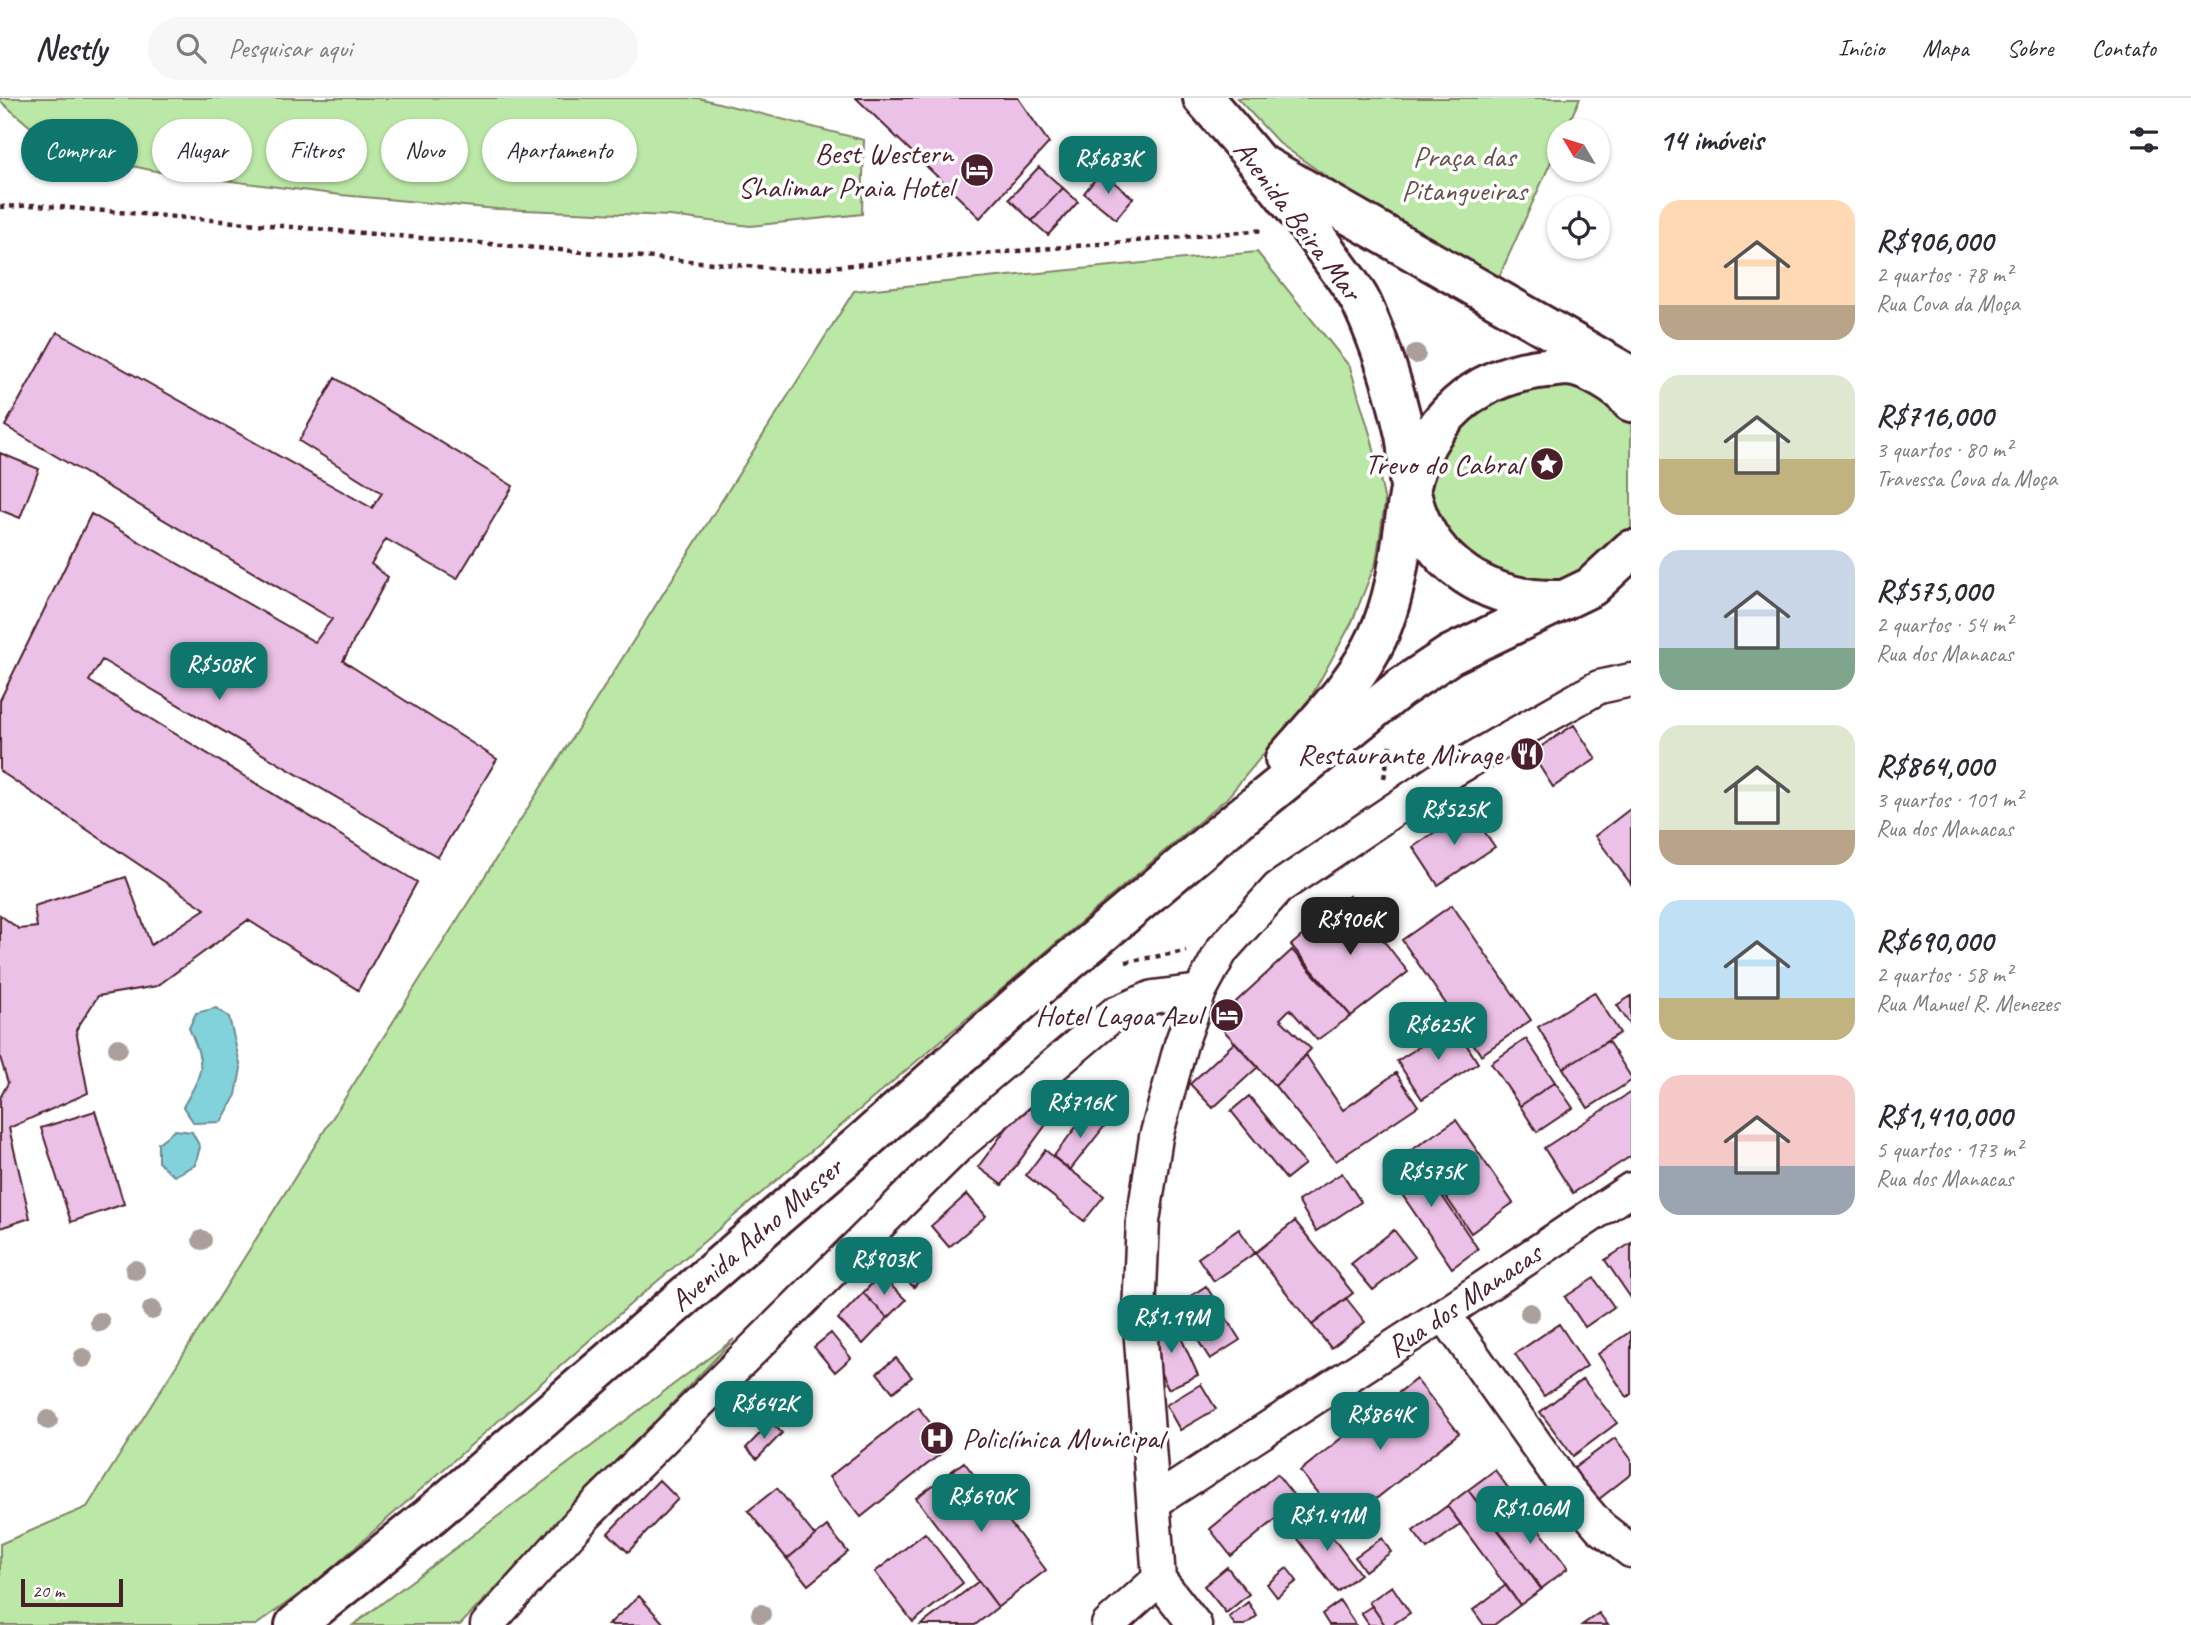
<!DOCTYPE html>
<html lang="pt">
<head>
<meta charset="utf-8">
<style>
	:root { --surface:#fff; --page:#f7f7f7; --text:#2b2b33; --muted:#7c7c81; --line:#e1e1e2; --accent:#0f766e }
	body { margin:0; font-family:Caveat,sans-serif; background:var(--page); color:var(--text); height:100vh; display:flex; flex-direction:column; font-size:26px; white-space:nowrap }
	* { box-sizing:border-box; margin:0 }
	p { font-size:23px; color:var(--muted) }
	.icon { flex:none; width:38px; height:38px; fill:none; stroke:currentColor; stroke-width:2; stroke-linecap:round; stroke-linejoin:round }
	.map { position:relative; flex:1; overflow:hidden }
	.details { display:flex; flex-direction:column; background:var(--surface); width:560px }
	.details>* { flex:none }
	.guide { position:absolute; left:21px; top:21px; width:665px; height:63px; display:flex; gap:14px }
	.needle { width:46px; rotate:308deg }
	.tools { position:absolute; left:1547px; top:21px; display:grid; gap:14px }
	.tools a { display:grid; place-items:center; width:63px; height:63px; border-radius:50%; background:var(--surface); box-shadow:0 2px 5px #0004; font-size:35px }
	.scale { position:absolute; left:21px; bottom:18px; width:102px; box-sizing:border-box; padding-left:7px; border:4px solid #4a1f2b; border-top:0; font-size:19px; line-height:24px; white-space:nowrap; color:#4a1f2b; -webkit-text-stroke:5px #fff; paint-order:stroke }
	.price { position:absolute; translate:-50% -60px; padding:0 16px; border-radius:14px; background:var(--accent); color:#fff; font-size:23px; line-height:46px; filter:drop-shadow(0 2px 4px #0008) }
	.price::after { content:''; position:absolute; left:50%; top:42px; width:21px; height:16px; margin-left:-10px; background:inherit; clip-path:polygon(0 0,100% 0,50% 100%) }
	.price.on { background:#222; color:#fff }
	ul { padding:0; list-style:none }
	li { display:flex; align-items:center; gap:21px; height:175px; padding:0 28px }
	li span { display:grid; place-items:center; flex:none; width:196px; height:140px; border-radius:21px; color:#555 }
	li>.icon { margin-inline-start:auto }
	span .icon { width:84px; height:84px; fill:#fffc; stroke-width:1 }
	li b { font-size:30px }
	h2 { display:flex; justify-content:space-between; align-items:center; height:84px; padding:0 28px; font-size:30px }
	.chip { padding:0 24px; border-radius:32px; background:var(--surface); box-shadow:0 2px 5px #0004; font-size:24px; line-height:63px }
	.chip.on { background:var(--accent); color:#fff }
	header { display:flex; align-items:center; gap:42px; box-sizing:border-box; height:98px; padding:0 35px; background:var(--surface); border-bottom:2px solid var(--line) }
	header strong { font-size:33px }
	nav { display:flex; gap:38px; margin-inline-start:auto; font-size:24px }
	.search { width:490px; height:63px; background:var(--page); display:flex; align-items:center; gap:18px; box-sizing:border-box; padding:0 24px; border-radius:38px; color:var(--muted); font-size:26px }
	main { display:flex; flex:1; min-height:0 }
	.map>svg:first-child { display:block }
</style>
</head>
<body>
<header>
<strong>Nestly</strong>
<div class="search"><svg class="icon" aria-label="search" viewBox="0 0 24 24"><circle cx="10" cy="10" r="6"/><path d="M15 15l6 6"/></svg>Pesquisar aqui</div>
<nav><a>Início</a><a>Mapa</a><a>Sobre</a><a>Contato</a></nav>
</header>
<main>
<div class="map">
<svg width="1631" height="1527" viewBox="0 0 1631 1527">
	<rect width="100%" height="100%" fill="#fff"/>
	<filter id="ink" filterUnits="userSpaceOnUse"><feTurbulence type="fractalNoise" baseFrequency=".0143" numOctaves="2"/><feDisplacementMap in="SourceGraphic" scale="14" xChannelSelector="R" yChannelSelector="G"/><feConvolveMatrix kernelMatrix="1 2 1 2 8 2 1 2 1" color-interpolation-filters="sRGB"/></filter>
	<g filter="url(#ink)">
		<path fill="#bbe8a6" stroke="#828468" stroke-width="2" d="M 0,0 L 699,0 L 864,42 L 862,116 L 750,128 L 670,118 L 497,111 L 341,97 L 160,74 L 58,52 L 0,3 Z
			M 1237,0 L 1580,0 L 1565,33 L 1559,33 L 1559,46 L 1498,181 L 1344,91 L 1279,45 Z
			M 1257,154 L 1350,269 L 1372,343 L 1385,404 L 1376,464 L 1352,524 L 1311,599 L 1227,700 L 634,1203 L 316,1484 L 256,1527 L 0,1527 L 0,1446 L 87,1409 L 854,193 Z
			M 1534,274 C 1568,286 1610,295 1631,327 L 1631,451 L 1606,476 L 1521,494 L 1442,437 L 1425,384 L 1430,351 Z
			M 734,1241 L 460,1527 L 353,1527 Z"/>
		<path fill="#82d2dc" stroke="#6c8a95" stroke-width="2" d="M 216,910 L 229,919 L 241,970 L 236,997 L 221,1024 L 194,1025 L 183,1009 C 204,972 206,969 189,930 L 196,915 Z
			M 175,1032 L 192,1034 L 200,1049 L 195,1067 L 174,1078 L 158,1064 L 158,1045 Z"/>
		<path fill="#ecc1e7" stroke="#4a1f2b" stroke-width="2" d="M 856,0 L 1018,0 L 1049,45 L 980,120 Z
			M 1039,69 L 1063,90 L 1032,123 L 1009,101 Z
			M 1101,74 L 1133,100 L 1116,121 L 1084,95 Z
			M 1063,90 L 1078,104 L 1048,137 L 1032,123 Z
			M 57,234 L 372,410 L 382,395 L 299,343 L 335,280 L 513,388 L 457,481 L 386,441 L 371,466 L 388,479 L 343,563 L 497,661 L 438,759 L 102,562 L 89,583 L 417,784 L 358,892 L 248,822 L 157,888 L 98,898 L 76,932 L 88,995 L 9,1030 L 30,1120 L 0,1130 L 0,1000 L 8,985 L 0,959 L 0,817 L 19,831 L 37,829 L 34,808 L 126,779 L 151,847 L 205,811 L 0,673 L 0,602 L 91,416 L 315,544 L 332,521 L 5,328 Z
			M 0,355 L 39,371 L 20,420 L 0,412 Z
			M 1574,627 L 1596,661 L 1553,689 L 1531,655 Z
			M 1469,711 L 1495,749 L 1438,787 L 1413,749 Z
			M 1630,711 L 1631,712 L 1631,786 L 1595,738 Z
			M 1349,798 L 1408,874 L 1351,918 L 1291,847 Z
			M 1452,807 L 1531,922 L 1481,957 L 1402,842 Z
			M 1292,852 L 1351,918 L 1317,942 L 1290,911 L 1280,921 L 1311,951 L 1275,988 L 1215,923 Z
			M 1594,894 L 1620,935 L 1563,970 L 1538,929 Z
			M 1631,898 L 1631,928 L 1617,907 Z
			M 1454,927 L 1478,965 L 1422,1001 L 1397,963 Z
			M 1526,941 L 1555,984 L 1520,1008 L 1491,965 Z
			M 1608,943 L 1631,979 L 1631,983 L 1588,1010 L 1563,970 Z
			M 1235,944 L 1258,969 L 1213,1010 L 1190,986 Z
			M 1306,957 L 1343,1012 L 1396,975 L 1418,1008 L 1336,1063 L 1275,988 Z
			M 1555,984 L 1573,1010 L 1537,1034 L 1520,1008 Z
			M 1040,985 L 1064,1002 L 1002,1087 L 978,1069 Z
			M 1631,994 L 1631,1058 L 1573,1095 L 1544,1050 Z
			M 1249,998 L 1305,1066 L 1286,1081 L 1231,1013 Z
			M 1090,1011 L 1107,1025 L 1070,1072 L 1053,1059 Z
			M 95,1013 L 124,1106 L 71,1124 L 41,1030 Z
			M 1456,1022 L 1513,1105 L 1471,1135 L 1413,1051 Z
			M 1045,1052 L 1104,1098 L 1084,1123 L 1026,1077 Z
			M 1411,1052 L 1478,1151 L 1452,1170 L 1384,1070 Z
			M 1342,1075 L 1361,1104 L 1316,1133 L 1298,1103 Z
			M 967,1096 L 986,1118 L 949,1149 L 931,1128 Z
			M 1295,1123 L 1353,1195 L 1312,1227 L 1255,1155 Z
			M 1239,1131 L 1255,1155 L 1214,1183 L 1198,1160 Z
			M 1394,1132 L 1415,1159 L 1373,1192 L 1351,1166 Z
			M 892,1143 L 928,1172 L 914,1189 L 879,1159 Z
			M 1631,1145 L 1631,1200 L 1605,1162 Z
			M 880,1177 L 906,1202 L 888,1220 L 863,1195 Z
			M 1594,1180 L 1614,1209 L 1585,1229 L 1565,1199 Z
			M 1206,1188 L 1240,1242 L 1210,1261 L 1176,1208 Z
			M 863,1195 L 888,1220 L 863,1246 L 838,1221 Z
			M 1346,1200 L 1365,1224 L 1331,1250 L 1312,1227 Z
			M 1174,1224 L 1198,1277 L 1168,1291 L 1144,1238 Z
			M 1559,1226 L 1587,1268 L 1544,1298 L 1515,1256 Z
			M 1631,1233 L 1631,1296 L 1627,1299 L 1598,1256 Z
			M 831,1235 L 851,1260 L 835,1274 L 814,1249 Z
			M 896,1260 L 912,1279 L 893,1294 L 877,1275 Z
			M 1416,1281 L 1459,1335 L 1343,1427 L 1300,1373 Z
			M 1583,1281 L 1617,1325 L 1573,1358 L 1540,1314 Z
			M 1201,1286 L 1216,1311 L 1180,1332 L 1166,1307 Z
			M 918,1309 L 949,1349 L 861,1419 L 829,1379 Z
			M 771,1324 L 782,1335 L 757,1361 L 746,1350 Z
			M 1615,1340 L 1631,1361 L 1631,1376 L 1594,1405 L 1570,1373 Z
			M 964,1364 L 1046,1472 L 998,1509 L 916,1400 Z
			M 1495,1372 L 1519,1405 L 1493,1424 L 1468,1392 Z
			M 1277,1376 L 1298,1403 L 1231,1458 L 1210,1431 Z
			M 659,1382 L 678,1401 L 628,1454 L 608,1435 Z
			M 777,1390 L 815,1438 L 787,1461 L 748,1413 Z
			M 1468,1392 L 1542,1491 L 1520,1507 L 1447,1408 Z
			M 1519,1405 L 1568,1470 L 1541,1491 L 1493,1424 Z
			M 1447,1408 L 1461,1426 L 1427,1451 L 1413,1433 Z
			M 1316,1417 L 1360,1476 L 1337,1494 L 1293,1434 Z
			M 827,1428 L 848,1454 L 808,1487 L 787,1461 Z
			M 925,1435 L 963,1485 L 913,1524 L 875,1474 Z
			M 1382,1440 L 1391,1454 L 1365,1473 L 1355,1459 Z
			M 1227,1469 L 1249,1496 L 1226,1515 L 1204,1488 Z
			M 1287,1470 L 1297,1483 L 1277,1499 L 1267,1486 Z
			M 979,1483 L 998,1509 L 975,1527 L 921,1527 Z
			M 1506,1487 L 1520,1507 L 1494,1527 L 1484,1527 L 1473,1512 Z
			M 1392,1488 L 1410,1515 L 1392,1527 L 1385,1527 L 1369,1504 Z
			M 639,1498 L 665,1527 L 608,1527 Z
			M 1340,1503 L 1356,1527 L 1329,1527 L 1322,1516 Z
			M 1248,1504 L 1257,1518 L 1245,1527 L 1235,1527 L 1229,1519 Z
			M 1372,1508 L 1385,1527 L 1369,1527 L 1361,1515 Z
			M 1599,1515 L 1608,1527 L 1582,1527 Z"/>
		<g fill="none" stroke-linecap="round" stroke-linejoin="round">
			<g stroke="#4a1f2b" stroke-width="37">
				<path id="minor" d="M 1444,1216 L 1566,1389 L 1600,1429 L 1631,1453
					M 1154,1404 L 1444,1216 L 1631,1091
					M 487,1527 L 584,1419 L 958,1048 L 1114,916 L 1153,899 L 1200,893
					M 1108,1527 L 1159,1481
					M 1195,1527 L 1159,1481 L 1139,1215 L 1143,1123 L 1156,1039 L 1181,946 L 1200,893 L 1222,852 L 1278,790 L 1444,678 L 1498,646 L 1599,589 L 1631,582"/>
			</g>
			<g stroke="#4a1f2b" stroke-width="44">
				<path id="secondary" d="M 1259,65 L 1631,278"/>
			</g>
			<g stroke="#4a1f2b" stroke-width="44">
				<path id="primary" d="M 1203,0 C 1248,51 1291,102 1329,157 C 1340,173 1354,189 1362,206 C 1381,247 1395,292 1405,337 C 1409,356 1407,376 1411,395 C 1428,468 1489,504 1561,502
					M 1285,661 C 1318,623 1357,584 1378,538 C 1400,488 1400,444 1410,392 C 1425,322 1475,277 1546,270 C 1553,270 1560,268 1567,268 C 1587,269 1620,289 1631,304
					M 295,1527 L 430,1418 L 863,1044 L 1024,901 L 1214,741 L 1399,591 L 1450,557 L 1591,489 L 1631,452"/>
			</g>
			<path stroke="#4a1f2b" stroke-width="4.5" stroke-dasharray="5 5" stroke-linecap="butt" d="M 0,109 L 36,107 L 794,172 L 1265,132
				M 1384,680 L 1390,647
				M 1126,864 L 1186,853"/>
			<use href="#minor" stroke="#fff" stroke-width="32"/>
			<use href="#secondary" stroke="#fff" stroke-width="38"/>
			<use href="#primary" stroke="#fff" stroke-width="38"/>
		</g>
		<g fill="#ab9f9b">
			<circle cx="1416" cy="256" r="10"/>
			<circle cx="118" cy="950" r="10"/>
			<circle cx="202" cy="1142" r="10"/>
			<circle cx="135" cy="1172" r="10"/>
			<circle cx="152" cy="1212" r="10"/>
			<circle cx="1530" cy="1215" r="10"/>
			<circle cx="100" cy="1224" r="10"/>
			<circle cx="83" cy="1260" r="10"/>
			<circle cx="48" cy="1322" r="10"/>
			<circle cx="761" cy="1516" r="10"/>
		</g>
	</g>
	<defs>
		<g id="hotel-disc" transform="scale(1.75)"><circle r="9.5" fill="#4a1f2b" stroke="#fff"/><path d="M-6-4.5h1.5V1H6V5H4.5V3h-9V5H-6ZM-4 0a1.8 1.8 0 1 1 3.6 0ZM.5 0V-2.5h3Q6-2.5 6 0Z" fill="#fff"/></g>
		<g id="sight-disc" transform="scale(1.75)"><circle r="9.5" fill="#4a1f2b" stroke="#fff"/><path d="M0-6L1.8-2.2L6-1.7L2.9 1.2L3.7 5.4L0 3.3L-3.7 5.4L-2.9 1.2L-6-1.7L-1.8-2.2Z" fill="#fff"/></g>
		<g id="restaurant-disc" transform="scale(1.75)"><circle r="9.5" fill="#4a1f2b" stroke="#fff"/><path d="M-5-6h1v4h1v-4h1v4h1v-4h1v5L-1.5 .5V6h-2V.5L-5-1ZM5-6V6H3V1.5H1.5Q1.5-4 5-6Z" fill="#fff"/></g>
		<g id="hospital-disc" transform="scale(1.75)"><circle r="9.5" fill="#4a1f2b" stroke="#fff"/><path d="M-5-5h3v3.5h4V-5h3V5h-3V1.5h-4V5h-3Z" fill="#fff"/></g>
	</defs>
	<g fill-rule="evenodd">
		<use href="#hotel-disc" x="977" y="72"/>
		<use href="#sight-disc" x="1547" y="366"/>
		<use href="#restaurant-disc" x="1527" y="656"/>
		<use href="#hotel-disc" x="1227" y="917"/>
		<use href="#hospital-disc" x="937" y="1340"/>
	</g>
	<g text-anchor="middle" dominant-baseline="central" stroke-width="7" stroke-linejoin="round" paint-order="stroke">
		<g font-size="30" fill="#4a1f2b" stroke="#fff" text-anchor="end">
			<text x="953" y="55">Best Western<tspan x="953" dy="34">Shalimar Praia Hotel</tspan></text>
			<text x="1522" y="366">Trevo do Cabral</text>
			<text x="1502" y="656">Restaurante Mirage</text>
			<text x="1202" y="917">Hotel Lagoa Azul</text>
			<text x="962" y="1340" text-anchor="start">Policlínica Municipal</text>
		</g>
		<g font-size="30" fill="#66514a" stroke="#fff">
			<text x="1464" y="58">Praça das<tspan x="1464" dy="34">Pitangueiras</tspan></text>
		</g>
		<g font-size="30" fill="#4a1f2b" stroke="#fff">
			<text transform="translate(1298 122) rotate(53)">Avenida Beira Mar</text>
			<text transform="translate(756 1136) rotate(-41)">Avenida Adno Musser</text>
			<text transform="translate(1464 1202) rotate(-34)">Rua dos Manacas</text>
		</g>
	</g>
</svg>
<div class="tools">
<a><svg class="needle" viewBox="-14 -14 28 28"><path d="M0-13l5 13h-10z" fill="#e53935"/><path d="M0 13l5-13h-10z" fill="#7c7c81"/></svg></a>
<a><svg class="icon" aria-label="locate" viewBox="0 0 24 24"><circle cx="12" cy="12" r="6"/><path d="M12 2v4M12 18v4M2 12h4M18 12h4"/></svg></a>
</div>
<div class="scale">20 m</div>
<b class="price" style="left:1108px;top:98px">R$683K</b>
<b class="price" style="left:219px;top:604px">R$508K</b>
<b class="price" style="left:1454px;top:749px">R$525K</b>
<b class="price on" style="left:1350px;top:859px">R$906K</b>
<b class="price" style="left:1438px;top:964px">R$625K</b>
<b class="price" style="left:1080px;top:1042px">R$716K</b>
<b class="price" style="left:1431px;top:1111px">R$575K</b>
<b class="price" style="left:884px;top:1199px">R$903K</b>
<b class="price" style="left:1171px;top:1257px">R$1.19M</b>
<b class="price" style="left:764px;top:1343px">R$642K</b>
<b class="price" style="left:1380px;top:1354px">R$864K</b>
<b class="price" style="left:981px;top:1436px">R$690K</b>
<b class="price" style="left:1530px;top:1448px">R$1.06M</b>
<b class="price" style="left:1327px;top:1455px">R$1.41M</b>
<div class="guide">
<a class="chip on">Comprar</a>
<a class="chip">Alugar</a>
<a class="chip">Filtros</a>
<a class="chip">Novo</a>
<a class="chip">Apartamento</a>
</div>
</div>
<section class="details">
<h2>14 imóveis<svg class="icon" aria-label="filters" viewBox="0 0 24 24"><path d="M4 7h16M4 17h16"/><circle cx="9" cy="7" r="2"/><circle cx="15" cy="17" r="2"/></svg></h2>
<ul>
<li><span style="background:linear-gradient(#ffd9b3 75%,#b9a48a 0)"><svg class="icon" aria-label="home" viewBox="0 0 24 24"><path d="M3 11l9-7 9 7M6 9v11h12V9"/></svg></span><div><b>R$906,000</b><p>2 quartos · 78 m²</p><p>Rua Cova da Moça</p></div></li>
<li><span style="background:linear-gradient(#dfe7d0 60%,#c2b280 0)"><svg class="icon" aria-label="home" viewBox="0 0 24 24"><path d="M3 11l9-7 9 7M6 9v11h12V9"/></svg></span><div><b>R$716,000</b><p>3 quartos · 80 m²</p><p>Travessa Cova da Moça</p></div></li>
<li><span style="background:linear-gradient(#c9d6e8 70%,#7fa58c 0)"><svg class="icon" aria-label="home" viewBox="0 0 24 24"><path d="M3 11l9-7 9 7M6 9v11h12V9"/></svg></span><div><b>R$575,000</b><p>2 quartos · 54 m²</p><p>Rua dos Manacas</p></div></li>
<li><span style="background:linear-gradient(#dfe7d0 75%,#b9a48a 0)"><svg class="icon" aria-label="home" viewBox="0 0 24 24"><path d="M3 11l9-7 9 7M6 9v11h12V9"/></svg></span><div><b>R$864,000</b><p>3 quartos · 101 m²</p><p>Rua dos Manacas</p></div></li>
<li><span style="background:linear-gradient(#bfe0f5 70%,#c2b280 0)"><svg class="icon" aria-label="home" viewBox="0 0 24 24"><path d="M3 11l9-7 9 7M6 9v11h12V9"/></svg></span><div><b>R$690,000</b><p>2 quartos · 58 m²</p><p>Rua Manuel R. Menezes</p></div></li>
<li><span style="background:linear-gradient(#f6c9c9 65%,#9aa5b1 0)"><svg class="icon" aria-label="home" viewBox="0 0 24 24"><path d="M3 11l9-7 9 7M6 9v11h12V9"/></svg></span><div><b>R$1,410,000</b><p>5 quartos · 173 m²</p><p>Rua dos Manacas</p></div></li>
</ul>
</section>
</main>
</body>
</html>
